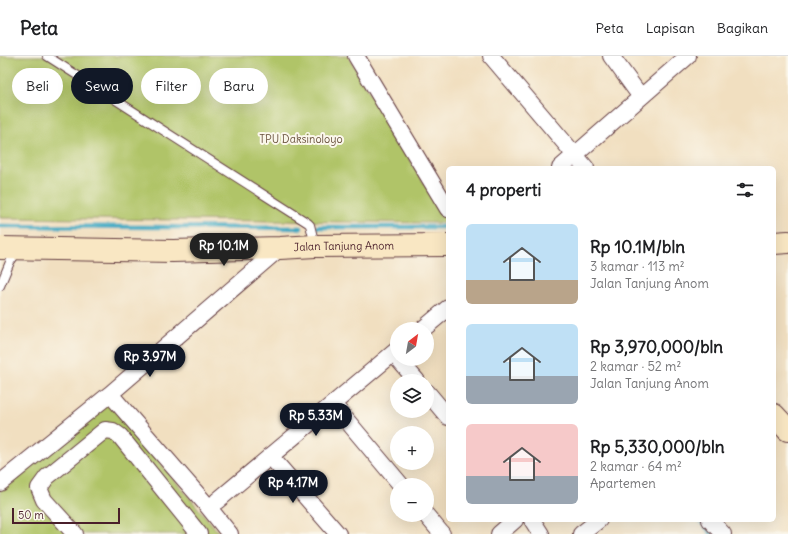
<!DOCTYPE html>
<html lang="id">
<head>
<meta charset="utf-8">
<style>
	:root { --surface:#fff; --page:#f6f6f6; --text:#202124; --muted:#757577; --line:#e0e0e0; --accent:#111827 }
	body { margin:0; font-family:Delius,sans-serif; background:var(--page); color:var(--text); height:100vh; display:flex; flex-direction:column; font-size:15px; white-space:nowrap }
	* { box-sizing:border-box; margin:0 }
	p { font-size:13px; color:var(--muted) }
	.icon { flex:none; width:22px; height:22px; fill:none; stroke:currentColor; stroke-width:2; stroke-linecap:round; stroke-linejoin:round }
	.map { position:relative; flex:1; overflow:hidden }
	.details { position:absolute; left:446px; top:110px; width:330px; height:356px; display:flex; flex-direction:column; background:var(--surface); border-radius:6px; box-shadow:0 4px 16px #0002 }
	.details>* { flex:none }
	.hud { position:absolute; left:12px; top:12px; width:374px; height:36px; display:flex; gap:8px }
	.needle { width:26px; rotate:31deg }
	.fabs { position:absolute; left:390px; top:266px; display:grid; gap:8px }
	.fabs a { display:grid; place-items:center; width:44px; height:44px; border-radius:50%; background:var(--surface); box-shadow:0 4px 16px #0002; font-size:20px }
	.scale { position:absolute; left:12px; bottom:10px; width:108px; box-sizing:border-box; padding-left:4px; border:2px solid #4a1f2b; border-top:0; font-size:11px; line-height:14px; white-space:nowrap; color:#4a1f2b; -webkit-text-stroke:3px #fbf7ec; paint-order:stroke }
	.price { position:absolute; translate:-50% -34px; padding:0 9px; border-radius:14px; background:var(--accent); color:#fff; font-size:13px; line-height:26px; filter:drop-shadow(0 1px 2px #0008) }
	.price::after { content:''; position:absolute; left:50%; top:24px; width:12px; height:9px; margin-left:-6px; background:inherit; clip-path:polygon(0 0,100% 0,50% 100%) }
	.price.current { background:#222; color:#fff }
	ul { padding:0; list-style:none }
	li { display:flex; align-items:center; gap:12px; height:100px; padding:0 20px }
	li span { display:grid; place-items:center; flex:none; width:112px; height:80px; border-radius:6px; color:#555 }
	li>.icon { margin-inline-start:auto }
	span .icon { width:48px; height:48px; fill:#fffc; stroke-width:1 }
	li b { font-size:17px }
	h2 { display:flex; justify-content:space-between; align-items:center; height:48px; padding:0 20px; font-size:17px }
	.pill { padding:0 14px; border-radius:18px; background:var(--surface); box-shadow:0 4px 16px #0002; font-size:14px; line-height:36px }
	.pill.current { background:var(--accent); color:#fff }
	header { display:flex; align-items:center; gap:24px; box-sizing:border-box; height:56px; padding:0 20px; background:var(--surface); border-bottom:1px solid var(--line) }
	header strong { font-size:19px }
	nav { display:flex; gap:22px; margin-inline-start:auto; font-size:14px }
	.map>svg:first-child { display:block }
</style>
</head>
<body>
<header>
<strong>Peta</strong>
<nav><a>Peta</a><a>Lapisan</a><a>Bagikan</a></nav>
</header>
<div class="map">
<svg width="788" height="478" viewBox="0 0 788 478">
	<rect width="100%" height="100%" fill="#fbf7ec"/>
	<filter id="ink" filterUnits="userSpaceOnUse"><feTurbulence type="fractalNoise" baseFrequency=".025" numOctaves="2"/><feDisplacementMap in="SourceGraphic" scale="8" xChannelSelector="R" yChannelSelector="G"/><feConvolveMatrix kernelMatrix="1 2 1 2 8 2 1 2 1" color-interpolation-filters="sRGB"/></filter>
	<filter id="wash" filterUnits="userSpaceOnUse"><feTurbulence type="fractalNoise" baseFrequency=".012" numOctaves="4" result="noise"/><feDisplacementMap in="SourceGraphic" scale="16" xChannelSelector="R" yChannelSelector="G"/><feGaussianBlur stdDeviation="0.9" result="paint"/><feColorMatrix in="noise" values="0 0 0 0 0 0 0 0 0 0 0 0 0 0 0 0 0 1.4 0 .05"/><feComposite in="paint" operator="in"/></filter>
	<g filter="url(#wash)">
		<rect width="100%" height="100%" fill="#f1dfc0"/>
		<path fill="#b0c467" stroke="#7d7249" d="M 0,0 L 348,0 L 448,167 L 0,162 Z
			M 103,339 L 220,478 L 0,478 L 0,426 Z"/>
		<g fill="none" stroke-linecap="round" stroke-linejoin="round">
			<path stroke="#42a9c2" stroke-width="4.5" d="M 0,170 L 301,172
				M 318,171 L 448,171
				M 699,464 L 712,478"/>
		</g>
	</g>
	<g filter="url(#ink)">
		<g fill="none" stroke-linecap="round" stroke-linejoin="round">
			<g stroke="#633c41" stroke-width="10">
				<path id="lane" d="M 47,0 L 308,167 L 310,169 L 315,189
					M 0,230 L 10,206 L 18,195"/>
			</g>
			<g stroke="#633c41" stroke-width="18">
				<path id="street" d="M 356,0 L 448,153
					M 491,0 L 586,112
					M 611,0 L 641,41
					M 560,112 L 688,0
					M 423,273 L 448,252
					M 398,303 L 417,325
					M 427,336 L 448,361
					M 110,338 L 205,447 L 230,478
					M 333,348 L 401,429
					M 270,400 L 338,478
					M 0,427 L 110,338 L 280,192
					M 217,445 L 397,294
					M 426,459 L 442,478
					M 532,464 L 541,478
					M 710,464 L 723,478
					M 75,478 L 44,444 L 39,432 L 47,421 L 105,374 L 113,375 L 120,380 L 199,478
					M 499,478 L 515,464
					M 581,478 L 599,464"/>
			</g>
			<g stroke="#633c41" stroke-width="24">
				<g id="secondary">
					<path d="M 774,187 L 788,186"/>
					<path id="s1" d="M 0,192 L 173,195 L 280,192 L 315,190 L 448,189"/>
					<path d="M 774,359 L 788,374"/>
				</g>
			</g>
			<use href="#lane" stroke="#fff" stroke-width="8"/>
			<use href="#street" stroke="#fff" stroke-width="16"/>
			<use href="#secondary" stroke="#f9e7c3" stroke-width="22"/>
		</g>
	</g>
	<g text-anchor="middle" dominant-baseline="central" stroke-width="4" stroke-linejoin="round" paint-order="stroke">
		<g font-size="11" fill="#69513d" stroke="#fbf7ec">
			<text x="301" y="83">TPU Daksinoloyo</text>
		</g>
		<g font-size="11" fill="#4a1f2b" stroke="#fbf7ec">
			<text stroke="none"><textPath href="#s1" startOffset="344">Jalan Tanjung Anom</textPath></text>
		</g>
	</g>
</svg>
<div class="fabs">
<a><svg class="needle" viewBox="-14 -14 28 28"><path d="M0-13l5 13h-10z" fill="#e53935"/><path d="M0 13l5-13h-10z" fill="#757577"/></svg></a>
<a><svg class="icon" aria-label="layers" viewBox="0 0 24 24"><path d="M12 4l9 5-9 5-9-5zM3 14l9 5 9-5"/></svg></a>
<a>+</a>
<a>−</a>
</div>
<div class="scale">50 m</div>
<b class="price current" style="left:224px;top:211px">Rp 10.1M</b>
<b class="price" style="left:150px;top:322px">Rp 3.97M</b>
<b class="price" style="left:316px;top:381px">Rp 5.33M</b>
<b class="price" style="left:293px;top:448px">Rp 4.17M</b>
<div class="hud">
<a class="pill">Beli</a>
<a class="pill current">Sewa</a>
<a class="pill">Filter</a>
<a class="pill">Baru</a>
</div>
<section class="details">
<h2>4 properti<svg class="icon" aria-label="filters" viewBox="0 0 24 24"><path d="M4 7h16M4 17h16"/><circle cx="9" cy="7" r="2"/><circle cx="15" cy="17" r="2"/></svg></h2>
<ul>
<li><span style="background:linear-gradient(#bfe0f5 70%,#b9a48a 0)"><svg class="icon" aria-label="home" viewBox="0 0 24 24"><path d="M3 11l9-7 9 7M6 9v11h12V9"/></svg></span><div><b>Rp 10.1M/bln</b><p>3 kamar · 113 m²</p><p>Jalan Tanjung Anom</p></div></li>
<li><span style="background:linear-gradient(#bfe0f5 65%,#9aa5b1 0)"><svg class="icon" aria-label="home" viewBox="0 0 24 24"><path d="M3 11l9-7 9 7M6 9v11h12V9"/></svg></span><div><b>Rp 3,970,000/bln</b><p>2 kamar · 52 m²</p><p>Jalan Tanjung Anom</p></div></li>
<li><span style="background:linear-gradient(#f6c9c9 65%,#9aa5b1 0)"><svg class="icon" aria-label="home" viewBox="0 0 24 24"><path d="M3 11l9-7 9 7M6 9v11h12V9"/></svg></span><div><b>Rp 5,330,000/bln</b><p>2 kamar · 64 m²</p><p>Apartemen</p></div></li>
</ul>
</section>
</div>
</body>
</html>
